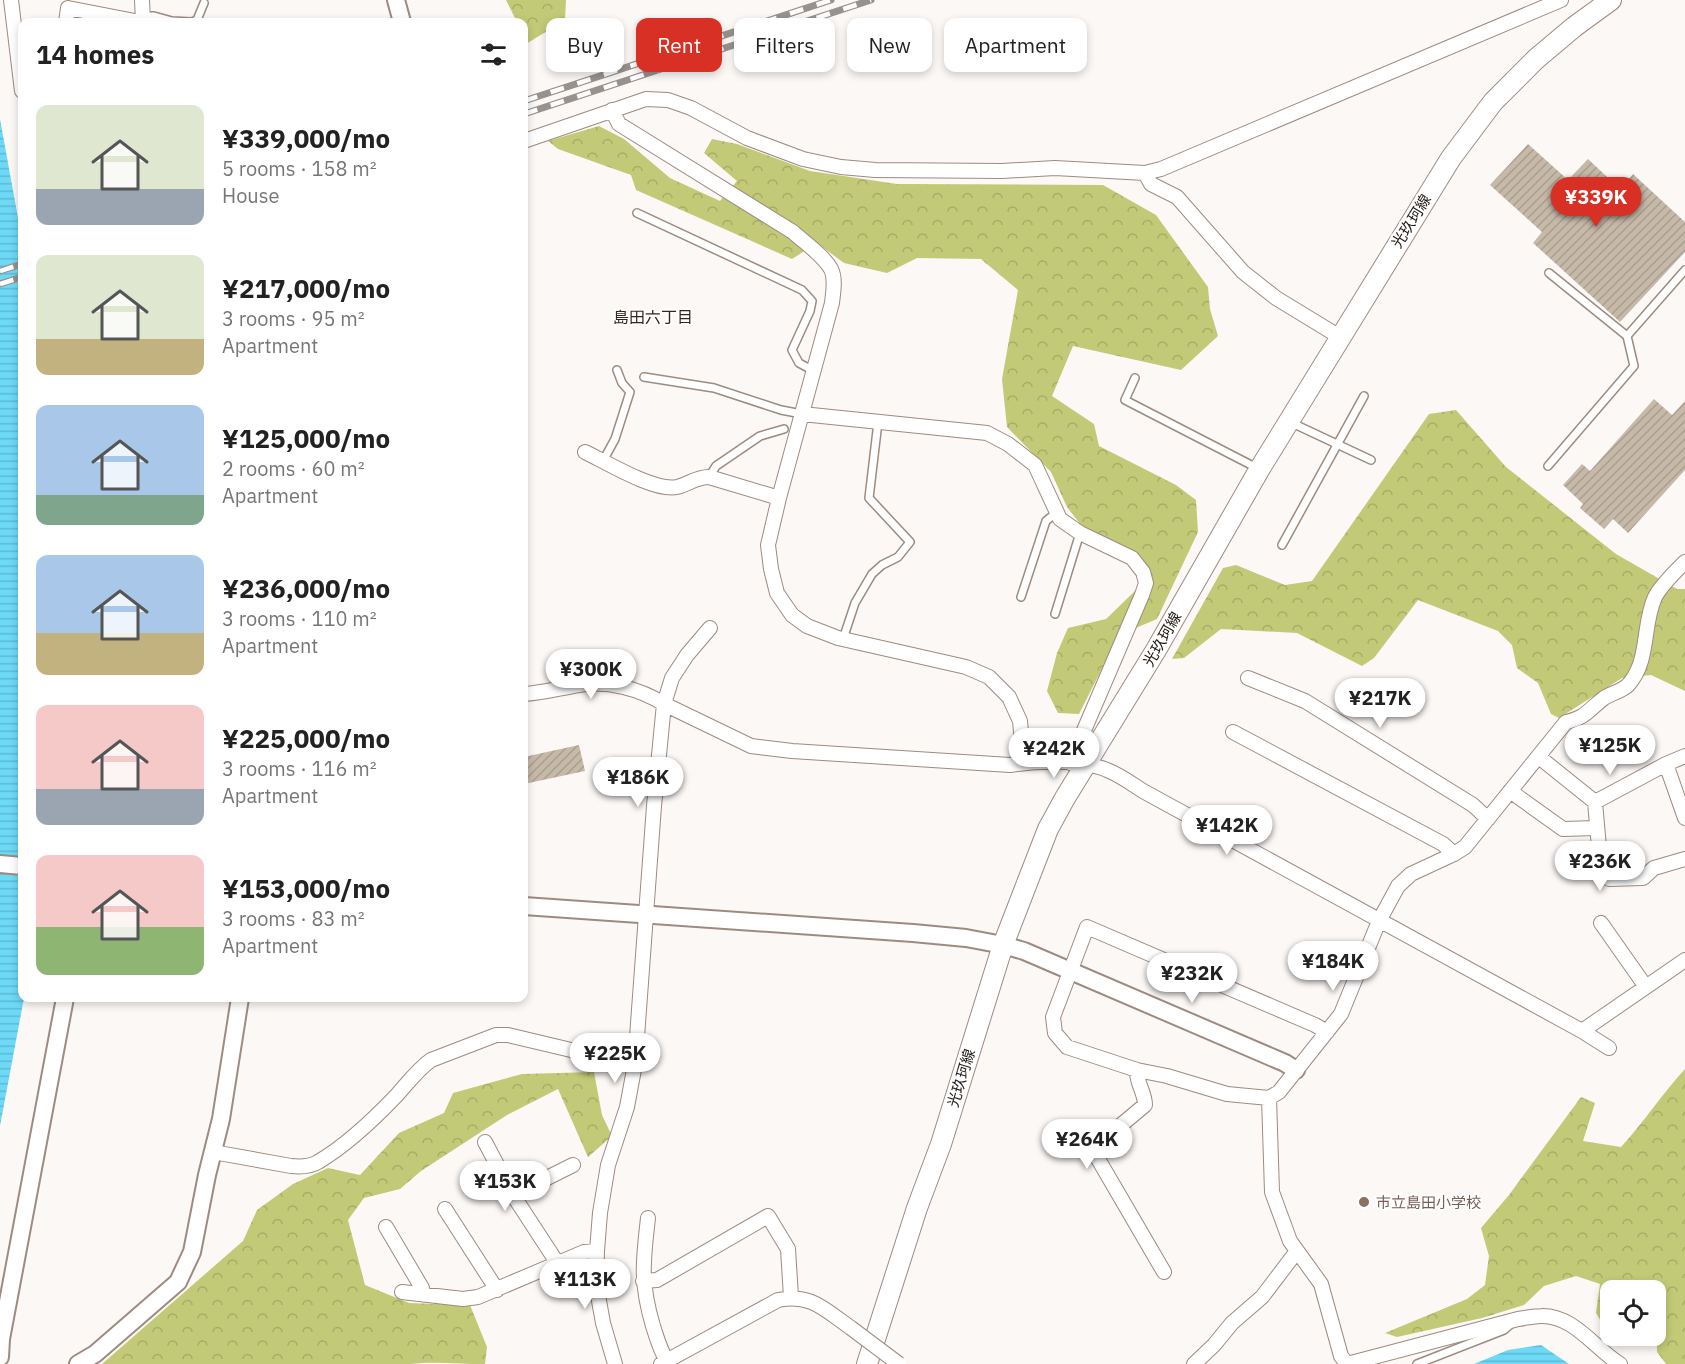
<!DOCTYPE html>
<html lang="en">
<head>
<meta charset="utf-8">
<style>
	:root { --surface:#fff; --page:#f2f2f2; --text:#222; --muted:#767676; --accent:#d93025 }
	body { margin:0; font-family:"IBM Plex Sans","Noto Sans JP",sans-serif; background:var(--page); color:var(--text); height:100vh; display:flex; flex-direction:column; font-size:22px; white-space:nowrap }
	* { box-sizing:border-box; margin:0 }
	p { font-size:20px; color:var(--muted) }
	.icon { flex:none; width:33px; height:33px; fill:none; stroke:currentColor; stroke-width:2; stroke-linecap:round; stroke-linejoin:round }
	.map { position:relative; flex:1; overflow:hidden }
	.side { position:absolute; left:18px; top:18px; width:510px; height:984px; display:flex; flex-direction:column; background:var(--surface); border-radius:12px; box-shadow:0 3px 9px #0003 }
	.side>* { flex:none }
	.guide { position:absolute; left:546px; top:18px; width:570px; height:54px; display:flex; gap:12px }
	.fabs { position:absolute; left:1600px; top:1280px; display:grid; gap:12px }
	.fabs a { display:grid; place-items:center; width:66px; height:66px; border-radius:12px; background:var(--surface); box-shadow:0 3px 9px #0003; font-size:30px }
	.price { position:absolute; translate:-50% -51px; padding:0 14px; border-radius:21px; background:#fff; color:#222; font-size:20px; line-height:39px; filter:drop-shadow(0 2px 3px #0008) }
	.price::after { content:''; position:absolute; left:50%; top:36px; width:18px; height:14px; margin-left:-9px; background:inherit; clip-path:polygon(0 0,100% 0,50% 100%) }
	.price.selected { background:var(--accent); color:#fff }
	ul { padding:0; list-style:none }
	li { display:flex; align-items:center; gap:18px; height:150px; padding:0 18px }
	li span { display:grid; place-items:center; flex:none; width:168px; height:120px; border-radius:12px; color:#555 }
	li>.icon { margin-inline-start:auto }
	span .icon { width:72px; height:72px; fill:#fffc; stroke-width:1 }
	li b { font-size:26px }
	h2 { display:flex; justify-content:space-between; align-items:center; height:72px; padding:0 18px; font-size:26px }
	.tag { padding:0 21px; border-radius:12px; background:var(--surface); box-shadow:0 3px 9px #0003; font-size:21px; line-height:54px }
	.tag.selected { background:var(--accent); color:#fff }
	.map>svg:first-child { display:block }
</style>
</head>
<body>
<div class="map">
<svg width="1685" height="1364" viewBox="0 0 1685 1364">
	<defs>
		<pattern id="forest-crowns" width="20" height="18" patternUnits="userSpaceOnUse" patternTransform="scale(1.5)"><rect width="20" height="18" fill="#c2ca77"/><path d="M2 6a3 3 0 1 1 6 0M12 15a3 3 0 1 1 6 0" fill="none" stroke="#a6ad66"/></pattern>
		<pattern id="water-rules" width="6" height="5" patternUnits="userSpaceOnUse" patternTransform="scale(1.5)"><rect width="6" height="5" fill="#6dd9f6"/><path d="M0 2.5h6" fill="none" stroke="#5ebad2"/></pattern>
		<pattern id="building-hatch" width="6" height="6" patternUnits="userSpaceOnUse" patternTransform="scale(1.5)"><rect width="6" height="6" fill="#c6b9a8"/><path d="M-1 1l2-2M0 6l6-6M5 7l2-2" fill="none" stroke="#aa9e90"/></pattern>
	</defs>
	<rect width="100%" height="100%" fill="#fcf8f6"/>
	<path fill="url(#forest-crowns)" d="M 506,0 L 566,0 L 565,20 L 526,44 L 524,37 L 524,22 L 517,22 Z
		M 599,126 L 624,139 L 670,178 L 720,201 L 737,181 L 704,153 L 712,139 L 737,144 L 810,171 L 897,184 L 1103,185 L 1156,215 L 1208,287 L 1210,309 L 1218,336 L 1181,370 L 1073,346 L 1052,396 L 1094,424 L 1099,446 L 1176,485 L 1196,500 L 1198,532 L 1157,619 L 1119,635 L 1079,714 L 1058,713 L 1047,691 L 1057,653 L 1068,628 L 1106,619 L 1137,589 L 1147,566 L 1130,549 L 1081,525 L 1067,507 L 1051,472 L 1007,427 L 1002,379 L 1018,290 L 981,259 L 917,258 L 887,273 L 844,263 L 817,243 L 792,259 L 636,190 L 631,175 L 558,149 L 548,141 Z
		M 1456,410 L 1506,467 L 1616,554 L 1677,589 L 1685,589 L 1685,691 L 1651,675 L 1622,678 L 1559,718 L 1551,714 L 1538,683 L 1517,668 L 1512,645 L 1498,631 L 1418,600 L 1374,658 L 1362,666 L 1297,633 L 1221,629 L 1184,658 L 1172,659 L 1223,568 L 1236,565 L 1285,585 L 1312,581 L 1429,414 Z
		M 1685,1069 L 1685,1364 L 1666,1364 L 1657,1352 L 1656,1290 L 1611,1290 L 1611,1318 L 1602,1323 L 1596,1313 L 1600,1284 L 1576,1276 L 1544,1286 L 1524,1305 L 1482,1318 L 1397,1337 L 1385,1333 L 1467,1299 L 1485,1285 L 1489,1256 L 1481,1228 L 1509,1195 L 1581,1097 L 1595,1103 L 1583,1141 L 1621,1147 C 1644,1122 1662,1094 1685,1069 Z
		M 594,1072 L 602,1115 L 612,1136 L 588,1157 L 558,1089 L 507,1115 L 421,1171 L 400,1189 L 364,1198 L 348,1220 L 365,1285 L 409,1303 L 470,1305 L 487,1347 L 485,1364 C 460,1364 435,1361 410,1364 L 102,1364 L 243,1241 L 257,1210 L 293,1184 L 328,1168 L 360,1175 L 399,1133 L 444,1113 L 453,1093 L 522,1074 Z"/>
	<path fill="url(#water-rules)" d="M 0,119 L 22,240 L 22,998 L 24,998 L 0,1126 Z
		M 1541,1345 L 1569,1364 L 1474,1364 L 1508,1350 Z"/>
	<path fill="url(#building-hatch)" d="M 1528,144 L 1568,180 L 1588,159 L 1620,189 L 1633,174 L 1685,222 L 1685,252 L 1620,322 L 1533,243 L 1542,232 L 1490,185 Z
		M 1654,399 L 1672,415 L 1685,401 L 1685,470 L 1628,533 L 1613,519 L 1604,529 L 1580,508 L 1583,504 L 1563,485 L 1582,464 L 1590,471 Z
		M 579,745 L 585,771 L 524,784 L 524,757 Z"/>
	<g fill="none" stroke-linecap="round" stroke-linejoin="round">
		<g stroke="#9d8b80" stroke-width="10">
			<path id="service" d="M 142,16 L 154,16 L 172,21 L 191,22
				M 192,22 L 197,20 L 204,3
				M 637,213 L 802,290 L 812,301 L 810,311 L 792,350 L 799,363 L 814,371
				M 1627,336 L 1685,270
				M 644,377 L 714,388 L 781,410 L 802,414
				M 1135,378 L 1125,400 L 1257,468
				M 1292,423 L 1371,460
				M 603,461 L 615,439 L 630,392 L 622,383 L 617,370
				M 1548,466 L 1634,366 L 1627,336 L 1549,273
				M 709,477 L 716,466 L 760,436 L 784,429
				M 1282,545 L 1364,396
				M 1021,597 L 1046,521 L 1056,513
				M 1055,614 L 1080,533
				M 843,639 L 855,603 L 872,574 L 882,565 L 898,557 L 910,542 L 869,498 L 878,422
				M 1417,1364 L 1504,1330 L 1511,1324"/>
		</g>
		<g stroke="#9d8b80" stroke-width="16">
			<path id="minor" d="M 11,0 L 22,91
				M 142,0 L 143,22
				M 66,22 L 68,8 L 135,21 L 142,20
				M 612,110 L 619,124 L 793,232 C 805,243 823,255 831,269 C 836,279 833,293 832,303 L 779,498 L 768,545 L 771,569 L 777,593 L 792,615 L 807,626 L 838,638 L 966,667 L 989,677 L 1009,697 L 1020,721 L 1024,763
				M 524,141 L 646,99 L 668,100 L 691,108 L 747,138 L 803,159 L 841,167 L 875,170 L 1002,171 L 1055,168 L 1145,173 L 1161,169 L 1561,0
				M 1145,173 L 1151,184 L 1177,197 L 1243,272 L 1276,298 L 1340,337
				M 802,414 L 987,433 L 1008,444 L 1035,465 L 1060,519 L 1080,533 L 1132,558 L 1143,572 L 1146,583 L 1142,595 L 1070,763
				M 585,452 C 606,462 655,492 677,487 C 689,484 696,477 709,477 L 779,498
				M 1248,678 L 1305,701 L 1473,805 L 1488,819
				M 524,694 C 543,693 560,688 579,685 C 608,680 640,689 664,704 L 751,746 L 792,751 L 1010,765 C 1037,761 1081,759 1107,770 C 1120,775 1132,784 1143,791 L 1582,1031 L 1609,1048
				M 1233,732 L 1443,844 L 1454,854
				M 1539,757 L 1595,802 L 1666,764 L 1685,756
				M 1666,764 L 1685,818
				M 1510,791 L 1563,829 L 1597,828
				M 1595,802 L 1601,870 L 1609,879 L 1643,878 L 1654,868 L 1685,859
				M 1601,923 L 1646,987
				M 1582,1031 L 1685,960
				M 1137,1070 C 1136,1083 1145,1092 1145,1105 L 1096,1146 L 1094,1152 L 1164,1272
				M 1269,1098 L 1227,1094 L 1167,1076 L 1137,1070 L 1067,1047 L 1055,1033 L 1053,1017 L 1087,927 L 1315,1025 L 1327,1032
				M 485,1142 L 513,1195 L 558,1264
				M 213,1152 L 291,1166 C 301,1167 310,1167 318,1162 C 345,1146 374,1119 396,1096 C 407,1084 417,1070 431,1060 L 496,1035 L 508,1035 L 571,1050 L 586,1051 L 638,1040
				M 513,1195 L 573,1165
				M 445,1209 L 497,1290
				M 648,1218 C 643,1262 640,1282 653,1326 C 657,1338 660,1350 667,1361
				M 386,1227 L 422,1288 L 423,1294
				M 643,1281 L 657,1280 L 768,1216 L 788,1249 L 791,1297
				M 402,1292 L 463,1299 L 478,1297 L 584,1252 L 597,1251
				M 615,1364 L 603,1323 L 596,1284 L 597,1251 L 600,1213 L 608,1165 L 627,1107 L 635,1064 L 654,806 L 664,704 L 672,678 L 687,655 L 710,628
				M 661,1364 L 778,1300 C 811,1293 825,1310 851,1328
				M 1194,1364 L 1214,1345 L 1232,1323 L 1262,1297 L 1297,1251
				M 1620,1364 C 1595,1349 1574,1315 1541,1316 C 1534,1316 1526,1318 1518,1319 L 1347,1364 L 1341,1356 L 1321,1284 L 1290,1241 L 1272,1192 L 1269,1098 L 1279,1092 L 1341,1014 L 1379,921 L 1398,886 L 1411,874 L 1454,854 L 1465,847 L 1566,722 C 1587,717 1588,710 1604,698 C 1612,693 1622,691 1628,685 C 1650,661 1642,625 1655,597 C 1662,584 1675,572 1685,562"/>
		</g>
		<g stroke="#9d8b80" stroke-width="20">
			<path id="tertiary" d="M 396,0 L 402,22
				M 0,864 L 22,866
				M 524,906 L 913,933 L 966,938 L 1003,945 L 1024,951 L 1285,1063 L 1296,1070
				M 0,1357 L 1,1339 L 65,998
				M 78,1364 L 95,1354 L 178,1282 L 192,1252 L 207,1175 L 221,1119 L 240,998"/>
		</g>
		<g stroke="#9d8b80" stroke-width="22">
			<path id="secondary" d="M 867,1364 L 917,1208 L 941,1144 L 1003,945 L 1048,829 L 1065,798 L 1156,650 L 1259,470 L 1451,158 L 1493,102 L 1536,59 L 1574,27 L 1611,0"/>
		</g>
		<use href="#service" stroke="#fff" stroke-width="7"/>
		<use href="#minor" stroke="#fff" stroke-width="14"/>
		<use href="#tertiary" stroke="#fff" stroke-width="16"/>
		<use href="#secondary" stroke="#fff" stroke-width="20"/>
		<g stroke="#97928e" stroke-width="7">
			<path id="rail" d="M 524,101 L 831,0
				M 524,114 L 871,0
				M 0,271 L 22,264
				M 0,284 L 22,277"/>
		</g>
		<use href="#rail" stroke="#fff" stroke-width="4.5" stroke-dasharray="14" stroke-linecap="butt"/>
		<g stroke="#9d8b80" stroke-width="16" stroke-linecap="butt">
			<path id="minor-bridge" d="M 851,1328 L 899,1364"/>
		</g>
		<use href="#minor-bridge" stroke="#fff" stroke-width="14"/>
	</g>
	<circle fill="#8d6e63" stroke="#fff" stroke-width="2" cx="1364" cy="1202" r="6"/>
	<g text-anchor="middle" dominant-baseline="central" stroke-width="4.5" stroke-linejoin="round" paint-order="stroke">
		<g font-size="15" fill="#1e1813" stroke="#fff">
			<text transform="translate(1411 221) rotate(-58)">光玖珂線</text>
			<text transform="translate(1162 639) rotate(-60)">光玖珂線</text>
			<text transform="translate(961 1078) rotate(-73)">光玖珂線</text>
		</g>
		<g font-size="15" fill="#785e54" stroke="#fff" text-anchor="start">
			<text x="1376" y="1202">市立島田小学校</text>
		</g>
		<g font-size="16" fill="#34261c" stroke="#fff">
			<text x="653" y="317">島田六丁目</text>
		</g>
	</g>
</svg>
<div class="fabs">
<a><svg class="icon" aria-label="locate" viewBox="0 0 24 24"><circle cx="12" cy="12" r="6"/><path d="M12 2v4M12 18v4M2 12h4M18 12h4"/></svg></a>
</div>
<b class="price selected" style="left:1596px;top:228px">¥339K</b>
<b class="price" style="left:591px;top:700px">¥300K</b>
<b class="price" style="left:1380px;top:729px">¥217K</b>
<b class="price" style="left:1610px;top:776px">¥125K</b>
<b class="price" style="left:1054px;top:779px">¥242K</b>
<b class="price" style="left:638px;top:808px">¥186K</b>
<b class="price" style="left:1227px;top:856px">¥142K</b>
<b class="price" style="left:1600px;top:892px">¥236K</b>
<b class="price" style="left:1333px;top:992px">¥184K</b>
<b class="price" style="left:1192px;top:1004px">¥232K</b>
<b class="price" style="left:615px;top:1084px">¥225K</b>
<b class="price" style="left:1087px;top:1170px">¥264K</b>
<b class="price" style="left:505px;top:1212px">¥153K</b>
<b class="price" style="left:585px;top:1310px">¥113K</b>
<div class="guide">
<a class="tag">Buy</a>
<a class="tag selected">Rent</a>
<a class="tag">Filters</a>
<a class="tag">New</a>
<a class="tag">Apartment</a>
</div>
<section class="side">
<h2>14 homes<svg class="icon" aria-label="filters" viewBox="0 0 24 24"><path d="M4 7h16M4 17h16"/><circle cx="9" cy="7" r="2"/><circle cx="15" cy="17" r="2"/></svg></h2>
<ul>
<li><span style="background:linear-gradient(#dfe7d0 70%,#9aa5b1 0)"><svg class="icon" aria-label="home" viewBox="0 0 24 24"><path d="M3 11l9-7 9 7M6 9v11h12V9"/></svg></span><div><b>¥339,000/mo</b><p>5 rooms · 158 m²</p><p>House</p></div></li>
<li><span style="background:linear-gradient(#dfe7d0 70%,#c2b280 0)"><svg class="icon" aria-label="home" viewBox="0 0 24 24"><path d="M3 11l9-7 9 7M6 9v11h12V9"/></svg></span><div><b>¥217,000/mo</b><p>3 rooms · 95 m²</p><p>Apartment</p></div></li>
<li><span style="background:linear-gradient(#a9c7e8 75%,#7fa58c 0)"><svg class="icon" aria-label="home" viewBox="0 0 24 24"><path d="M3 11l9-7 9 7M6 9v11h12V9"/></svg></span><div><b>¥125,000/mo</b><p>2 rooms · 60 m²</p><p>Apartment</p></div></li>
<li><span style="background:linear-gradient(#a9c7e8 65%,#c2b280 0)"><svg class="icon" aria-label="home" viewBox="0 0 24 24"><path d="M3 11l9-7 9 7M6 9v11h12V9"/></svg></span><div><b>¥236,000/mo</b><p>3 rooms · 110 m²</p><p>Apartment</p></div></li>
<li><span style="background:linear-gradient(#f6c9c9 70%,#9aa5b1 0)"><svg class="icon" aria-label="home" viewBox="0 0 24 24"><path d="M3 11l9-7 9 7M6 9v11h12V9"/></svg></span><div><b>¥225,000/mo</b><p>3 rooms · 116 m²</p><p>Apartment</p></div></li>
<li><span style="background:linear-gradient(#f6c9c9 60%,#8fb573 0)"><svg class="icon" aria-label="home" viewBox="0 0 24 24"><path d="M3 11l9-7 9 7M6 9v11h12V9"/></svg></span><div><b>¥153,000/mo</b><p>3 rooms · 83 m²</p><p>Apartment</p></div></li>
</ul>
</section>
</div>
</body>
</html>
